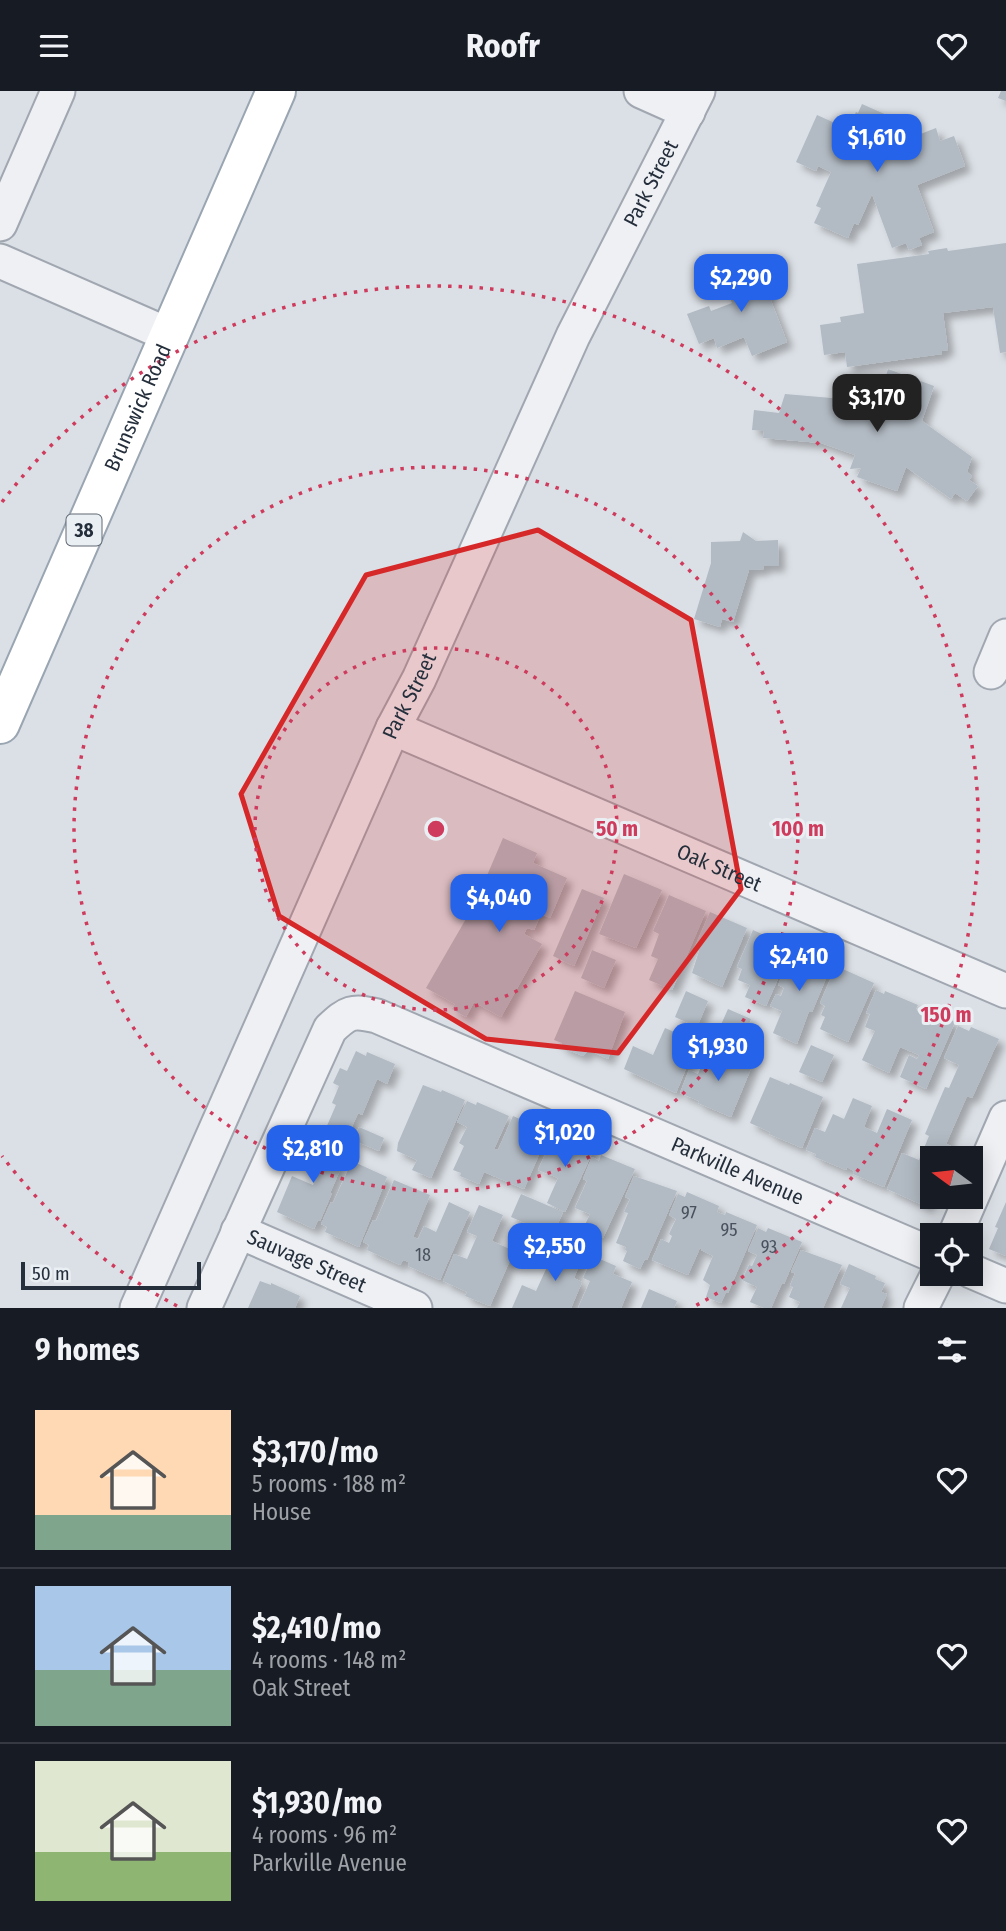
<!DOCTYPE html>
<html lang="en">
<head>
<meta charset="utf-8">
<style>
	:root { --surface:#171b24; --page:#20242c; --text:#f1f3f6; --muted:#9ea1a6; --line:#363941; --accent:#2563eb }
	body { margin:0; font-family:"Fira Sans Condensed",sans-serif; background:var(--page); color:var(--text); height:100vh; display:flex; flex-direction:column; font-size:26px; white-space:nowrap }
	* { box-sizing:border-box; margin:0 }
	p { font-size:23px; color:var(--muted) }
	.icon { flex:none; width:38px; height:38px; fill:none; stroke:currentColor; stroke-width:2; stroke-linecap:round; stroke-linejoin:round }
	.map { position:relative; height:1217px; overflow:hidden }
	.drawer { display:flex; flex-direction:column; background:var(--surface); flex:1 }
	.drawer>* { flex:none }
	.needle { width:46px; rotate:285deg }
	.buttons { position:absolute; left:920px; top:1055px; display:grid; gap:14px }
	.buttons a { display:grid; place-items:center; width:63px; height:63px; border-radius:0px; background:var(--surface); box-shadow:0 4px 18px #0003; font-size:35px }
	.scale { position:absolute; left:21px; bottom:18px; width:180px; box-sizing:border-box; padding-left:7px; border:4px solid #252f3c; border-top:0; font-size:19px; line-height:24px; white-space:nowrap; color:#252f3c; -webkit-text-stroke:5px #eaeff4; paint-order:stroke }
	.price { position:absolute; translate:-50% -60px; padding:0 16px; border-radius:14px; background:var(--accent); color:#fff; font-size:23px; line-height:46px; filter:drop-shadow(0 2px 4px #0008) }
	.price::after { content:''; position:absolute; left:50%; top:42px; width:21px; height:16px; margin-left:-10px; background:inherit; clip-path:polygon(0 0,100% 0,50% 100%) }
	.price.active { background:#222; color:#fff }
	ul { padding:0; list-style:none }
	li { display:flex; align-items:center; gap:21px; height:175px; padding:0 35px }
	li+li { border-top:2px solid var(--line) }
	li span { display:grid; place-items:center; flex:none; width:196px; height:140px; border-radius:0px; color:#555 }
	li>.icon { margin-inline-start:auto }
	span .icon { width:84px; height:84px; fill:#fffc; stroke-width:1 }
	li b { font-size:30px }
	h2 { display:flex; justify-content:space-between; align-items:center; height:84px; padding:0 35px; font-size:30px }
	header { display:flex; justify-content:space-between; align-items:center; height:91px; padding:0 35px; background:var(--surface); font-size:32px; font-weight:700 }
	.map>svg:first-child { display:block }
</style>
</head>
<body>
<header><svg class="icon" aria-label="menu" viewBox="0 0 24 24"><path d="M4 6h16M4 12h16M4 18h16"/></svg>Roofr<svg class="icon" aria-label="heart" viewBox="0 0 24 24"><path d="M12 20l-8-8c-3-5 5-10 8-4 3-6 11-1 8 4z"/></svg></header>
<div class="map">
<svg width="1006" height="1217" viewBox="0 0 1006 1217">
	<defs>
		<filter id="shadow"><feDropShadow dx="6" dy="6" stdDeviation="3.5" flood-color="#0004"/></filter>
	</defs>
	<rect width="100%" height="100%" fill="#dbe0e6"/>
	<path fill="#b2bac3" filter="url(#shadow)" d="M 1001,0 L 1006,0 L 1006,10 L 998,7 Z
		M 862,13 L 889,25 L 885,34 L 896,39 L 900,51 L 936,37 L 940,50 L 954,45 L 965,75 L 917,94 L 934,141 L 919,147 L 922,154 L 909,159 L 906,152 L 892,157 L 872,103 L 858,134 L 854,132 L 848,147 L 814,132 L 821,117 L 816,115 L 831,81 L 818,75 L 816,80 L 796,71 L 817,24 L 848,38 L 856,21 L 858,22 Z
		M 1006,152 L 1006,261 L 1000,262 L 993,216 L 943,222 L 948,259 L 941,260 L 942,263 L 847,276 L 845,261 L 824,264 L 820,234 L 841,231 L 840,226 L 864,222 L 857,173 L 929,163 L 928,160 L 947,157 L 948,160 Z
		M 756,171 L 787,251 L 752,265 L 744,246 L 717,257 L 714,247 L 699,253 L 687,223 L 709,215 L 711,220 L 732,212 L 721,185 Z
		M 888,278 L 934,295 L 922,330 L 972,366 L 967,381 L 972,385 L 969,389 L 978,395 L 967,410 L 955,402 L 951,408 L 906,376 L 897,400 L 857,386 L 861,377 L 850,378 L 855,364 L 821,352 L 763,347 L 764,340 L 752,339 L 754,319 L 779,322 L 785,303 L 866,310 L 875,284 L 885,288 Z
		M 743,441 L 756,450 L 778,449 L 779,475 L 763,475 L 764,478 L 749,479 L 733,531 L 722,528 L 720,536 L 694,528 L 711,472 L 711,451 L 740,450 Z
		M 503,747 L 537,762 L 533,772 L 567,787 L 550,827 L 541,823 L 534,839 L 527,837 L 524,843 L 542,853 L 501,926 L 474,911 L 466,926 L 452,918 L 455,913 L 426,897 L 474,814 L 490,824 L 499,809 L 480,801 Z
		M 624,783 L 662,799 L 636,857 L 599,843 Z
		M 582,798 L 604,807 L 574,875 L 553,865 Z
		M 669,804 L 706,820 L 672,899 L 649,889 L 658,868 L 651,865 L 659,843 L 653,840 Z
		M 710,821 L 747,837 L 722,896 L 692,882 L 699,860 L 694,858 Z
		M 753,839 L 792,856 L 766,915 L 745,906 L 750,894 L 738,889 L 742,878 L 737,876 Z
		M 794,857 L 832,873 L 812,921 L 809,920 L 797,953 L 773,942 L 782,920 L 770,915 L 776,903 L 781,905 L 784,897 L 778,894 Z
		M 592,859 L 616,869 L 604,897 L 581,887 Z
		M 836,875 L 874,892 L 848,951 L 820,938 L 825,926 L 821,924 L 825,915 L 820,912 Z
		M 876,899 L 884,903 L 885,900 L 918,914 L 916,918 L 922,920 L 924,917 L 955,931 L 926,998 L 900,986 L 909,964 L 917,968 L 919,964 L 900,956 L 889,982 L 862,969 L 875,940 L 865,936 L 870,923 L 866,922 Z
		M 575,900 L 625,921 L 608,968 L 589,959 L 583,965 L 561,956 L 562,952 L 554,949 Z
		M 686,900 L 708,910 L 697,936 L 675,926 Z
		M 728,918 L 751,928 L 740,955 L 716,945 Z
		M 958,935 L 969,940 L 971,936 L 999,948 L 972,1007 L 967,1005 L 946,1053 L 951,1055 L 945,1068 L 933,1068 L 933,1102 L 927,1116 L 887,1098 L 902,1062 L 919,1069 L 929,1045 L 925,1043 L 945,996 L 949,997 L 959,974 L 944,967 Z
		M 665,937 L 697,951 L 676,1002 L 624,978 L 633,955 L 653,964 Z
		M 811,954 L 834,964 L 822,991 L 799,981 Z
		M 709,958 L 752,975 L 731,1026 L 698,1012 L 699,1010 L 680,1002 L 689,979 L 698,983 Z
		M 356,960 L 366,965 L 367,961 L 395,973 L 387,993 L 377,988 L 362,1024 L 358,1022 L 347,1047 L 326,1037 L 336,1014 L 332,1012 L 339,995 L 333,992 L 340,977 L 347,980 Z
		M 770,986 L 789,994 L 790,992 L 823,1006 L 802,1057 L 769,1043 L 770,1041 L 750,1032 Z
		M 423,994 L 441,1001 L 442,999 L 465,1009 L 431,1087 L 412,1079 L 417,1069 L 397,1060 L 398,1052 Z
		M 853,1007 L 872,1015 L 864,1036 L 877,1042 L 887,1018 L 912,1029 L 884,1096 L 853,1083 L 854,1080 L 847,1076 L 846,1079 L 815,1066 L 816,1063 L 806,1059 L 815,1037 L 825,1041 L 833,1023 L 844,1028 Z
		M 467,1010 L 476,1014 L 477,1011 L 509,1025 L 494,1058 L 498,1059 L 513,1025 L 549,1041 L 524,1098 L 484,1081 L 479,1093 L 460,1085 L 461,1082 L 453,1079 L 464,1055 L 459,1052 L 467,1036 L 457,1031 Z
		M 359,1036 L 384,1047 L 379,1060 L 353,1049 Z
		M 320,1039 L 341,1048 L 331,1072 L 341,1077 L 330,1102 L 332,1102 L 320,1130 L 318,1129 L 314,1138 L 277,1121 L 292,1085 L 313,1094 L 322,1072 L 308,1067 Z
		M 553,1046 L 563,1050 L 565,1046 L 594,1058 L 565,1121 L 547,1112 L 558,1087 L 538,1079 Z
		M 601,1064 L 635,1078 L 603,1147 L 583,1138 L 590,1123 L 575,1117 L 587,1090 L 583,1088 L 592,1066 L 599,1070 Z
		M 352,1070 L 387,1086 L 359,1156 L 325,1141 L 327,1136 L 321,1133 L 331,1111 L 333,1112 Z
		M 634,1085 L 677,1100 L 647,1169 L 645,1168 L 640,1178 L 623,1170 L 627,1160 L 625,1159 L 626,1156 L 616,1152 L 628,1122 L 624,1121 L 630,1108 L 625,1106 Z
		M 394,1089 L 430,1104 L 413,1146 L 418,1148 L 424,1135 L 436,1141 L 449,1111 L 470,1121 L 440,1189 L 408,1175 L 409,1171 L 403,1169 L 400,1174 L 367,1159 L 369,1154 L 363,1151 L 373,1129 L 376,1130 Z
		M 687,1101 L 719,1115 L 717,1121 L 725,1124 L 726,1121 L 757,1134 L 728,1202 L 726,1201 L 721,1212 L 706,1206 L 710,1194 L 703,1189 L 713,1165 L 701,1159 L 702,1158 L 700,1157 L 688,1184 L 652,1169 L 661,1148 L 669,1152 L 672,1145 L 669,1143 L 676,1128 L 669,1124 L 678,1103 L 685,1106 Z
		M 521,1103 L 563,1121 L 553,1144 L 511,1126 Z
		M 1006,1111 L 1006,1165 L 989,1158 L 998,1137 L 995,1136 Z
		M 479,1114 L 503,1124 L 492,1150 L 514,1160 L 490,1215 L 465,1205 L 467,1201 L 443,1190 L 454,1163 L 467,1168 L 477,1145 L 467,1141 Z
		M 758,1137 L 766,1141 L 768,1137 L 802,1151 L 784,1193 L 782,1192 L 771,1217 L 764,1217 L 750,1211 L 757,1196 L 742,1189 L 749,1174 L 752,1175 L 757,1164 L 748,1160 Z
		M 562,1151 L 585,1160 L 574,1187 L 582,1191 L 571,1217 L 512,1217 L 522,1194 L 536,1200 L 547,1176 L 550,1177 Z
		M 801,1159 L 842,1174 L 823,1217 L 797,1217 L 800,1211 L 789,1206 L 793,1196 L 790,1195 L 795,1182 L 791,1181 Z
		M 593,1165 L 616,1175 L 613,1183 L 632,1191 L 621,1217 L 578,1217 L 590,1190 L 583,1187 Z
		M 849,1173 L 876,1185 L 875,1188 L 885,1192 L 881,1201 L 887,1203 L 881,1217 L 841,1217 L 850,1197 L 840,1193 Z
		M 260,1190 L 271,1194 L 271,1192 L 300,1205 L 295,1217 L 248,1217 Z
		M 649,1198 L 677,1210 L 674,1217 L 641,1217 Z"/>
	<g fill="none" stroke-linecap="round" stroke-linejoin="round">
		<g stroke="#a1a7b0" stroke-width="37">
			<g id="minor">
				<path d="M 641,0 L 688,21"/>
				<path d="M 0,133 L 58,0"/>
				<path d="M 0,170 L 169,244"/>
				<path d="M 991,581 L 1006,545"/>
				<path id="s1" d="M 393,637 L 1006,900"/>
				<path id="s2" d="M 238,1140 L 415,1217"/>
				<path d="M 955,1144 L 1006,1027"/>
				<path d="M 971,1180 L 1006,1195"/>
				<path id="s3" d="M 137,1217 L 370,689 L 393,637 L 419,588 L 573,245 L 698,0"/>
				<path id="s4" d="M 204,1217 L 330,938 C 348,921 352,919 377,925 L 933,1164"/>
				<path d="M 921,1217 L 938,1183"/>
			</g>
		</g>
		<g stroke="#9aa5b2" stroke-width="42">
			<g id="major">
				<path id="s5" d="M 0,633 L 276,0"/>
			</g>
		</g>
		<use href="#minor" stroke="#eef0f4" stroke-width="33"/>
		<use href="#major" stroke="#fff" stroke-width="38"/>
	</g>
	<path fill="#d62828" fill-opacity="0.2" stroke="#d62828" stroke-width="5" stroke-linejoin="round" d="M 538,439 L 691,529 L 741,798 L 618,962 L 486,948 L 279,825 L 241,703 L 366,484 Z"/>
	<g fill="none" stroke="#cf3b5d" stroke-width="3.5" stroke-dasharray="3.5 7">
		<circle cx="436" cy="738" r="181"/>
		<circle cx="436" cy="738" r="362"/>
		<path d="M177 1215A543 543 0 0 1 2 1065M2 411A543 543 0 1 1 695 1215"/>
	</g>
	<g text-anchor="middle" dominant-baseline="central" stroke-width="6" stroke-linejoin="round" paint-order="stroke">
		<g font-size="18" fill="#48525e">
			<text x="689" y="1122">97</text>
			<text x="729" y="1139">95</text>
			<text x="769" y="1156">93</text>
			<text x="423" y="1164">18</text>
		</g>
		<rect fill="#eaeff4" stroke="#606973" stroke-width="2" x="66.5" y="423.5" width="35" height="31" rx="5"/>
		<g font-size="19" font-weight="bold" fill="#252f3c">
			<text x="84" y="439">38</text>
		</g>
		<g font-size="21" fill="#252f3c" stroke="#eaeff4">
			<text stroke="none"><textPath href="#s3" startOffset="1237">Park Street</textPath></text>
			<text stroke="none"><textPath href="#s5" startOffset="345">Brunswick Road</textPath></text>
			<text stroke="none"><textPath href="#s3" startOffset="670">Park Street</textPath></text>
			<text stroke="none"><textPath href="#s1" startOffset="355">Oak Street</textPath></text>
			<text stroke="none"><textPath href="#s4" startOffset="751">Parkville Avenue</textPath></text>
			<text stroke="none"><textPath href="#s2" startOffset="75">Sauvage Street</textPath></text>
		</g>
	</g>
	<circle cx="436" cy="738" r="10" fill="#cf3b5d" stroke="#eaeff4" stroke-width="3.5"/>
	<g font-size="21" text-anchor="middle" font-weight="bold" fill="#cf3b5d" stroke="#eaeff4" stroke-width="6" stroke-linejoin="round" paint-order="stroke">
		<text x="617" y="745">50 m</text>
		<text x="798" y="745">100 m</text>
		<text x="946" y="931">150 m</text>
	</g>
</svg>
<div class="buttons">
<a><svg class="needle" viewBox="-14 -14 28 28"><path d="M0-13l5 13h-10z" fill="#e53935"/><path d="M0 13l5-13h-10z" fill="#9ea1a6"/></svg></a>
<a><svg class="icon" aria-label="locate" viewBox="0 0 24 24"><circle cx="12" cy="12" r="6"/><path d="M12 2v4M12 18v4M2 12h4M18 12h4"/></svg></a>
</div>
<div class="scale">50 m</div>
<b class="price" style="left:877px;top:83px">$1,610</b>
<b class="price" style="left:741px;top:223px">$2,290</b>
<b class="price active" style="left:877px;top:343px">$3,170</b>
<b class="price" style="left:499px;top:843px">$4,040</b>
<b class="price" style="left:799px;top:902px">$2,410</b>
<b class="price" style="left:718px;top:992px">$1,930</b>
<b class="price" style="left:565px;top:1078px">$1,020</b>
<b class="price" style="left:313px;top:1094px">$2,810</b>
<b class="price" style="left:555px;top:1192px">$2,550</b>
</div>
<section class="drawer">
<h2>9 homes<svg class="icon" aria-label="filters" viewBox="0 0 24 24"><path d="M4 7h16M4 17h16"/><circle cx="9" cy="7" r="2"/><circle cx="15" cy="17" r="2"/></svg></h2>
<ul>
<li><span style="background:linear-gradient(#ffd9b3 75%,#7fa58c 0)"><svg class="icon" aria-label="home" viewBox="0 0 24 24"><path d="M3 11l9-7 9 7M6 9v11h12V9"/></svg></span><div><b>$3,170/mo</b><p>5 rooms · 188 m²</p><p>House</p></div><svg class="icon" aria-label="heart" viewBox="0 0 24 24"><path d="M12 20l-8-8c-3-5 5-10 8-4 3-6 11-1 8 4z"/></svg></li>
<li><span style="background:linear-gradient(#a9c7e8 60%,#7fa58c 0)"><svg class="icon" aria-label="home" viewBox="0 0 24 24"><path d="M3 11l9-7 9 7M6 9v11h12V9"/></svg></span><div><b>$2,410/mo</b><p>4 rooms · 148 m²</p><p>Oak Street</p></div><svg class="icon" aria-label="heart" viewBox="0 0 24 24"><path d="M12 20l-8-8c-3-5 5-10 8-4 3-6 11-1 8 4z"/></svg></li>
<li><span style="background:linear-gradient(#dfe7d0 65%,#8fb573 0)"><svg class="icon" aria-label="home" viewBox="0 0 24 24"><path d="M3 11l9-7 9 7M6 9v11h12V9"/></svg></span><div><b>$1,930/mo</b><p>4 rooms · 96 m²</p><p>Parkville Avenue</p></div><svg class="icon" aria-label="heart" viewBox="0 0 24 24"><path d="M12 20l-8-8c-3-5 5-10 8-4 3-6 11-1 8 4z"/></svg></li>
</ul>
</section>
</body>
</html>
